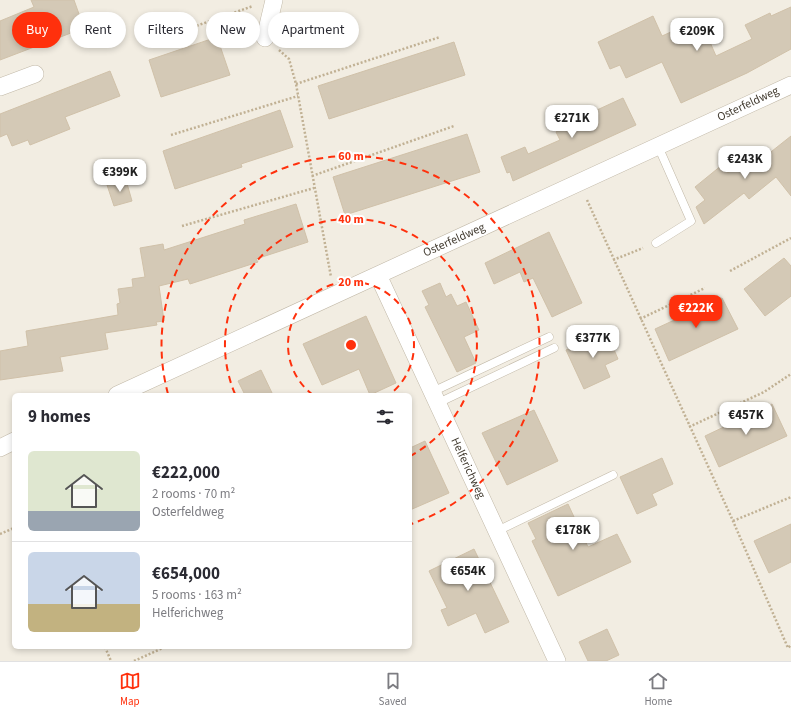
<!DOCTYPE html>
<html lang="en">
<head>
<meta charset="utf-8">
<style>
	:root { --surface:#fff; --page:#f2f2f3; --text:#2b2b33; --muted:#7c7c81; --line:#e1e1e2; --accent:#ff300c }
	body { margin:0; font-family:"Source Sans 3",sans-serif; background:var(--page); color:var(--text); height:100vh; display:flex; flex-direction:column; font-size:15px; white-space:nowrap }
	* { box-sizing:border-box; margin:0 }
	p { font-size:13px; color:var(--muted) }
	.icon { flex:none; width:22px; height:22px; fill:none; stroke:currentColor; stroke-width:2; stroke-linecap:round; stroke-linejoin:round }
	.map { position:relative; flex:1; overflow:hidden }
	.drawer { position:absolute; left:12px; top:393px; width:400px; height:256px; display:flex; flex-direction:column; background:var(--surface); border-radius:6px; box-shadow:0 2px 6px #0003 }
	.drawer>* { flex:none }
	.banner { position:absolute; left:12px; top:12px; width:400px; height:36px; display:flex; gap:8px }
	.price { position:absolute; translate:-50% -34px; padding:0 9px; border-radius:8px; background:#fff; color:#222; font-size:13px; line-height:26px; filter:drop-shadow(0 1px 2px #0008) }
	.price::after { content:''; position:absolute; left:50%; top:24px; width:12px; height:9px; margin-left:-6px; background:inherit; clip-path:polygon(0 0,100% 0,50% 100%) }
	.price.selected { background:var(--accent); color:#fff }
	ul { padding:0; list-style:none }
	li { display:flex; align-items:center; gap:12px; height:100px; padding:0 16px }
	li+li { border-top:1px solid var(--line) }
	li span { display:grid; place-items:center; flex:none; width:112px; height:80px; border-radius:6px; color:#555 }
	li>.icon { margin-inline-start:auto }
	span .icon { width:48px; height:48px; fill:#fffc; stroke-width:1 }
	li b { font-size:17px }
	h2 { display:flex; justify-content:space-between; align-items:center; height:48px; padding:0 16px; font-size:17px }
	.tag { padding:0 14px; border-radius:18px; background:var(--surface); box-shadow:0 2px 6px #0003; font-size:14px; line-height:36px }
	.tag.selected { background:var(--accent); color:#fff }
	.dock { display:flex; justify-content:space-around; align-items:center; height:56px; border-top:1px solid var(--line); background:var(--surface); font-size:11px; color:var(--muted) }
	.dock a { display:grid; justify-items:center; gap:2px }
	.dock .selected { color:var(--accent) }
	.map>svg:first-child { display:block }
</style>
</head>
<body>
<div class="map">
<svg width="791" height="661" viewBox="0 0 791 661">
	<rect width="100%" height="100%" fill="#f2ede2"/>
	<path fill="#d4c9b6" stroke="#d0c1a9" d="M 31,0 L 74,0 L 84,28 L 0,60 L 0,21 L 34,7 Z
		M 791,7 L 791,49 L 747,73 L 681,103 L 662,62 L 626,78 L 620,65 L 610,69 L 598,42 L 653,16 L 662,36 L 700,19 L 716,56 L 752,39 L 745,25 L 770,13 L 771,16 Z
		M 217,37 L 230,75 L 161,97 L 149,60 Z
		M 454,42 L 465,75 L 329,119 L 318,86 Z
		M 110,71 L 120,96 L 65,117 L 70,129 L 30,145 L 28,140 L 12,146 L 7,134 L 0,137 L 0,114 Z
		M 623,98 L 636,125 L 513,181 L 510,172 L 507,173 L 501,157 L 525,147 L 528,154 L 560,140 L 556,132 L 561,129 L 560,127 Z
		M 280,110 L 293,147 L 241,164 L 242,167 L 175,189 L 163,151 Z
		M 467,134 L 480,172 L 345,215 L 333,177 Z
		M 791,136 L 791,196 L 776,177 L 749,199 L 744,193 L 704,224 L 696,207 L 705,200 L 695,187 L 722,165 L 728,173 L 756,151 L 762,159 Z
		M 126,180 L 132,201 L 114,206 L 107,185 Z
		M 296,204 L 308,242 L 256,259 L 258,262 L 190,284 L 188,279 L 159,286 L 164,321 L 156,322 L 157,325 L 105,333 L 108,349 L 60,357 L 63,371 L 0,380 L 0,351 L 28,346 L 26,331 L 118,315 L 117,304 L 120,303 L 118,289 L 133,287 L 132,279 L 145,277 L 140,248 L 163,244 L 164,250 L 245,224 L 244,220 Z
		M 549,232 L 582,303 L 552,317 L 533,278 L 524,282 L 520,272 L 494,284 L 485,263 Z
		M 784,258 L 791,266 L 791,296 L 765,316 L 744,289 Z
		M 440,283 L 446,297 L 451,294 L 457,306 L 466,302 L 479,330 L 464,337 L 476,363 L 457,372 L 425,307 L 429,305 L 422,291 Z
		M 722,298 L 738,329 L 669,361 L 655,329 Z
		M 366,316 L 396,383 L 370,395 L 359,369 L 322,385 L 303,344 Z
		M 606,331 L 618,359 L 605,365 L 610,377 L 584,389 L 566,350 Z
		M 261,370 L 273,395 L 245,395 L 238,381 Z
		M 772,404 L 787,436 L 719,467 L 705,436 Z
		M 534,410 L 558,461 L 507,485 L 482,433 Z
		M 425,441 L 449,493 L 410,510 L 410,448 Z
		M 662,458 L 673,484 L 652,494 L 657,505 L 637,514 L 620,477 Z
		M 568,504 L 588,547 L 617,534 L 631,562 L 558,596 L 532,541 L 536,539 L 528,523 Z
		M 791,524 L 791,562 L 769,573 L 754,541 Z
		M 474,549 L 509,622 L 485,633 L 476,613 L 448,626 L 441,610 L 447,608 L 429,571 Z
		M 607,629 L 619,655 L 606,661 L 588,661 L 579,642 Z"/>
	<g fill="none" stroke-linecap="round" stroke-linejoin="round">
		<g stroke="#c1b8a7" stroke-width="9">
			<path id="service" d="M 265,38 L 308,29
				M 656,243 L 691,221 L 658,146
				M 432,392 L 549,337
				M 438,403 L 554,348
				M 497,531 L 613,475"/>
		</g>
		<g stroke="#c1b8a7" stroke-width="18">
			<path id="minor" d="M 265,38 L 274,0
				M 0,87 L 35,74
				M 378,275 L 557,661
				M 117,395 L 791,85
				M 0,448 L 14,441"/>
		</g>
		<path stroke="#c1b194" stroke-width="2.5" stroke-dasharray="2 2" stroke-linecap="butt" d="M 159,39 L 253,6
			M 279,50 L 289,59 L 296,84 L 331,277
			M 296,84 L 440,37
			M 171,135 L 298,96
			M 312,176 L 454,126
			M 587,200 L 733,521 L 788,648 L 791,645
			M 182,226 L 314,188
			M 613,260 L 643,248
			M 730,271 L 791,238
			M 640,319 L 705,288
			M 689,427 L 764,392 L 791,374
			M 733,521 L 791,497
			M 0,534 L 14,528
			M 105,647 L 111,661
			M 134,661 L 165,647"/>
		<use href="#service" stroke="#fff" stroke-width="8"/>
		<use href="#minor" stroke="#fff" stroke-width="17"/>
	</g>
	<g fill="none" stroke="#ff300c" stroke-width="2" stroke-dasharray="7 5">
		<path d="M313 395A63 63 0 1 1 389 395"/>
		<path d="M235 394A126 126 0 1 1 410 456"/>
		<path d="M168 394A189 189 0 1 1 411 524"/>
	</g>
	<g text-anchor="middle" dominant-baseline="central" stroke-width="4" stroke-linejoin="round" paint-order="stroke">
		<g font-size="12" fill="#443d32" stroke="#fff">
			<text transform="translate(748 104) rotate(-25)">Osterfeldweg</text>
			<text transform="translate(454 240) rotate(-24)">Osterfeldweg</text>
			<text transform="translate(468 468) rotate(65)">Helferichweg</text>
		</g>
	</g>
	<circle cx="351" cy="345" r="6" fill="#ff300c" stroke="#fff" stroke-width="2"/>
	<g font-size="12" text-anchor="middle" font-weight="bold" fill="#ff300c" stroke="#fff" stroke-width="4" stroke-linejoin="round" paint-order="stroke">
		<text x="351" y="160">60 m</text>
		<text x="351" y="223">40 m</text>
		<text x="351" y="286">20 m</text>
	</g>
</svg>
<b class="price" style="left:697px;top:52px">€209K</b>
<b class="price" style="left:572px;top:139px">€271K</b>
<b class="price" style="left:745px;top:180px">€243K</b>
<b class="price" style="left:120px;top:193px">€399K</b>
<b class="price selected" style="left:696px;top:329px">€222K</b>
<b class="price" style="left:593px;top:359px">€377K</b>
<b class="price" style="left:746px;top:436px">€457K</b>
<b class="price" style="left:573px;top:551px">€178K</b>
<b class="price" style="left:468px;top:592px">€654K</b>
<div class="banner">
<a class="tag selected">Buy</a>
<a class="tag">Rent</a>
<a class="tag">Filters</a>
<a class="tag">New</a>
<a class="tag">Apartment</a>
</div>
<section class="drawer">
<h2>9 homes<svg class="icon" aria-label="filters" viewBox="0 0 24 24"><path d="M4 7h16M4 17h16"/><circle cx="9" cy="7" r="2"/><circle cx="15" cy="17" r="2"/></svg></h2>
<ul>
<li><span style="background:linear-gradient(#dfe7d0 75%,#9aa5b1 0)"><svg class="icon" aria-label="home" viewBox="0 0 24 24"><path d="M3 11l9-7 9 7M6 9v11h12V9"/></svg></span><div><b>€222,000</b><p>2 rooms · 70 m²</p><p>Osterfeldweg</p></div></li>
<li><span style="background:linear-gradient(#c9d6e8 65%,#c2b280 0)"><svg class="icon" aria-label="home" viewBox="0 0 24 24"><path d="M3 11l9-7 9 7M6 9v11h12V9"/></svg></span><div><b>€654,000</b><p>5 rooms · 163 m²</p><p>Helferichweg</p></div></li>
</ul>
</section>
</div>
<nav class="dock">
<a class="selected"><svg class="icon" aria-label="map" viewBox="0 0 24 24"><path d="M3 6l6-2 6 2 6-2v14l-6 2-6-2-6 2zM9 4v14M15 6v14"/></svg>Map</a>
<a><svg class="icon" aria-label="saved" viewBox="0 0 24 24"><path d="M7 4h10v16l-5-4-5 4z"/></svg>Saved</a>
<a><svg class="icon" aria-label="home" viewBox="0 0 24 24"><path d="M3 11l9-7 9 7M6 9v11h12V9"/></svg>Home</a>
</nav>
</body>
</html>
